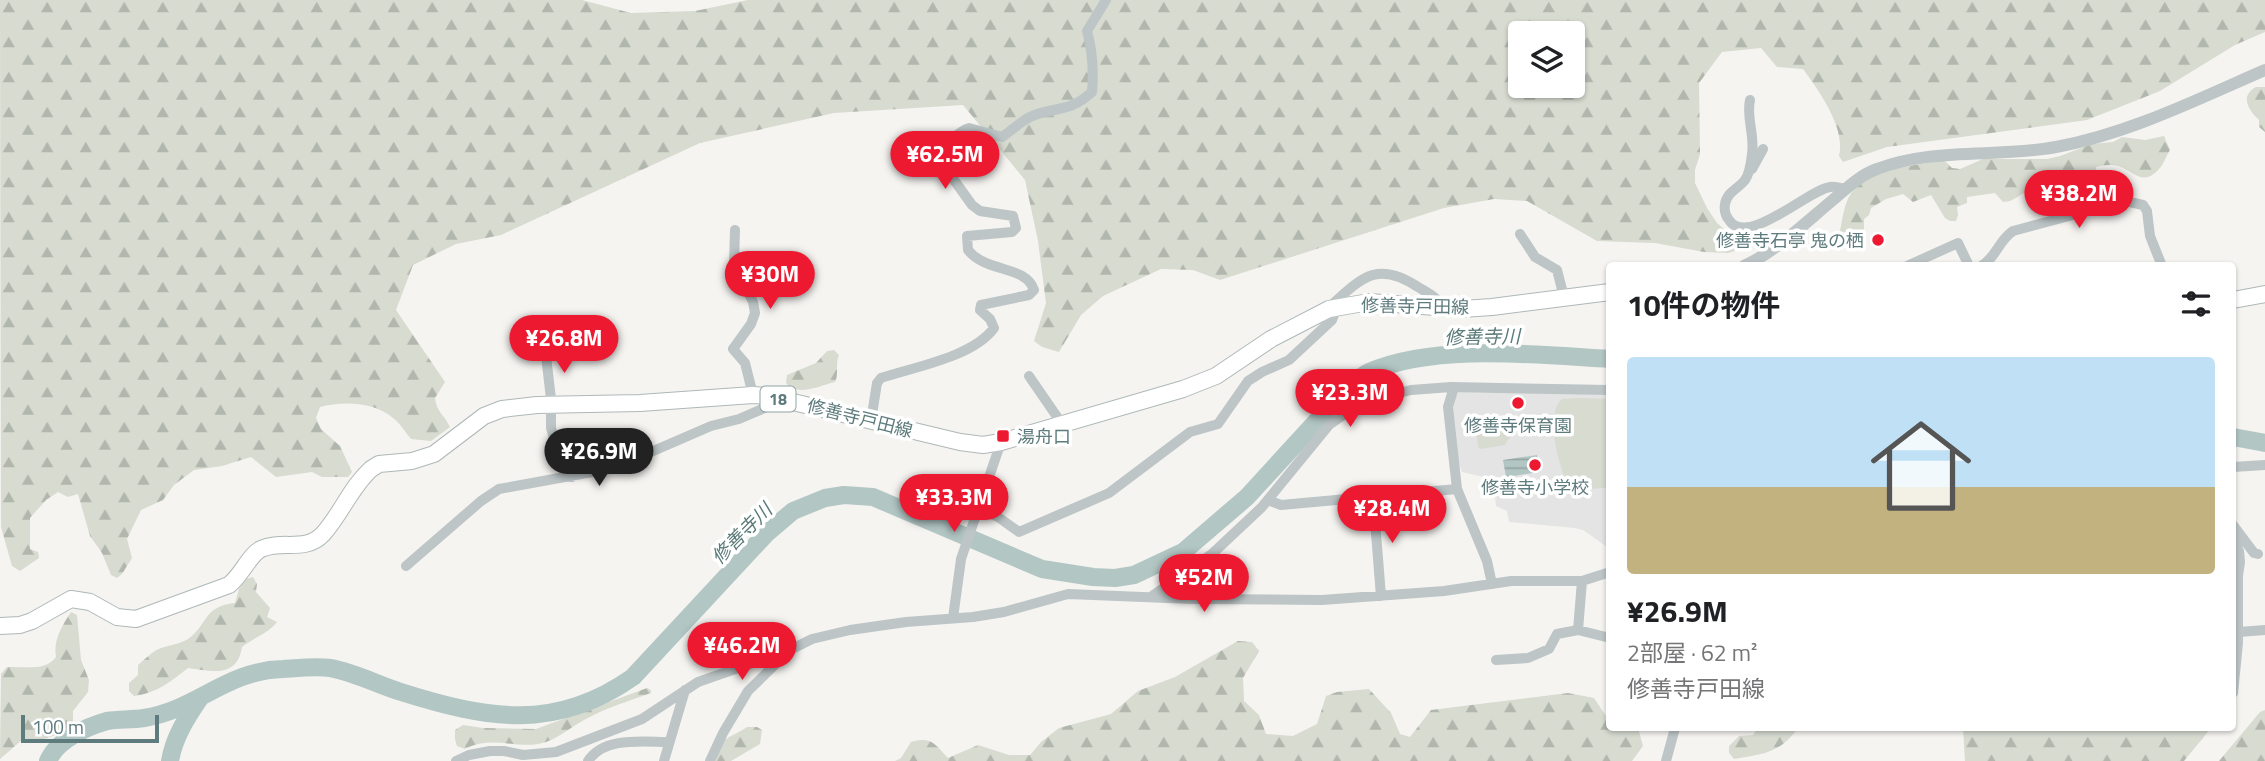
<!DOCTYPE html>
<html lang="ja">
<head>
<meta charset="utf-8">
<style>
	:root { --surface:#fff; --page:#f6f6f6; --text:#202124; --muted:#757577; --line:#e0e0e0; --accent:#ed1930 }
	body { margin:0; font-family:"Titillium Web","Noto Sans JP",sans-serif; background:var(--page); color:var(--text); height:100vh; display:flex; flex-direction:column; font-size:26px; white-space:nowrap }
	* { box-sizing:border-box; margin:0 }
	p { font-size:23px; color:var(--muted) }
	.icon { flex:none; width:38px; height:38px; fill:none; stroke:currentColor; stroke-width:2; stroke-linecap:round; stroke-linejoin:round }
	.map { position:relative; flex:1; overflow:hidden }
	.sheet { position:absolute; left:1606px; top:262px; width:630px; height:469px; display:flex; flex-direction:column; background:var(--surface); border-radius:7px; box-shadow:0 2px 5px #0004 }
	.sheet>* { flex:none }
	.buttons { position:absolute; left:1508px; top:21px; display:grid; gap:14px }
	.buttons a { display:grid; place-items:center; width:77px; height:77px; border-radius:7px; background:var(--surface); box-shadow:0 2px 5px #0004; font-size:35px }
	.scale { position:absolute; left:21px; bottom:18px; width:138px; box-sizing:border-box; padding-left:7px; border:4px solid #5e7b7e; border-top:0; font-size:19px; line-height:24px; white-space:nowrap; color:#5e7b7e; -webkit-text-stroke:5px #fff; paint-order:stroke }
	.price { position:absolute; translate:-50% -60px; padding:0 16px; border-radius:24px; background:var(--accent); color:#fff; font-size:23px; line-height:46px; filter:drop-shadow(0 2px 4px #0008) }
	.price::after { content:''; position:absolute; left:50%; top:42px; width:21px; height:16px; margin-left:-10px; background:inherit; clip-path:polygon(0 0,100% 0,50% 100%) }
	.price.selected { background:#222; color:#fff }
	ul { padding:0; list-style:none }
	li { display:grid; align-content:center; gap:14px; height:371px; padding:0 21px }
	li+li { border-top:2px solid var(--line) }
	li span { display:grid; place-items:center; height:217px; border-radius:7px; color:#555 }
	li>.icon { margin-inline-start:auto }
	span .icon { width:126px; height:126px; fill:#fffc; stroke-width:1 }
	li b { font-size:30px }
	h2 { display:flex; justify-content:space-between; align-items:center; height:84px; padding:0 21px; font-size:30px }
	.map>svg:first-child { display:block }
</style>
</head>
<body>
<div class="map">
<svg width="2265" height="761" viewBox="0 0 2265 761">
	<defs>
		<pattern id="forest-firs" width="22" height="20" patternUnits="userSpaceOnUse" patternTransform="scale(1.75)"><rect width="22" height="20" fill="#d7dbd0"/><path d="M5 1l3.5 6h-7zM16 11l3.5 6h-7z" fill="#b2b7ae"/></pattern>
		<pattern id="water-rules" width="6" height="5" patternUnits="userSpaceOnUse" patternTransform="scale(1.75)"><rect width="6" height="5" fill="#b2c6c4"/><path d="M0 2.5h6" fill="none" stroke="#94a6a4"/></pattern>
	</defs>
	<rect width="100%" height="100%" fill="#f5f4f1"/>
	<path fill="#e3e4e3" d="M 1462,390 L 1610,394 L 1610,549 L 1583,530 L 1575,528 L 1509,522 L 1507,511 L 1496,506 L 1493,479 L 1462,472 L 1458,461 L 1453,409 L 1457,392 Z"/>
	<path fill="url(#forest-firs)" fill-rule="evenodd" d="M 0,0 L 582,0 L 631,13 L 695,11 L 748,0 L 2265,0 L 2265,32 L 2235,45 L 2160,91 L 2087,120 L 1887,147 L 1843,162 L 1839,156 C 1846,128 1819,91 1803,69 L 1777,67 L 1761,48 L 1722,52 L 1699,83 L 1700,154 L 1695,170 L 1695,183 L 1707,208 L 1717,223 L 1732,236 L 1745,237 L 1748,240 L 1741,249 L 1728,253 L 1704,252 L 1655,243 L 1597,241 L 1527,201 L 1494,199 L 1444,208 L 1220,280 L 1193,270 L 1161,269 L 1103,296 L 1081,315 L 1059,352 L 1042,347 L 1034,341 L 1046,303 L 1038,241 L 1025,180 L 963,105 L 834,113 L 700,143 L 501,235 L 456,244 L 413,265 L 396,310 L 445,382 L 435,398 C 437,413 444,414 450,427 L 431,441 L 411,439 C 405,432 400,423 393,418 C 374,402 343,401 320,407 L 316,418 L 321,429 L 340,446 L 352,472 L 348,477 L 322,477 L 312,472 L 276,477 L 251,457 L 222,466 L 194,470 L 174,485 L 163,500 L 141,510 L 127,539 L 132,558 L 122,574 L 117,578 L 111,575 L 102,553 L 90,536 L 78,494 L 68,497 L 58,492 L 46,500 L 30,518 L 30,549 L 38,552 L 39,558 L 20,571 L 12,566 L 1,527 ZM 1521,33 L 1573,33 L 1573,86 L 1521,86 Z
		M 2256,87 L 2265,87 L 2265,132 L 2259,127 L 2259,120 C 2249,111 2239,96 2256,87 Z
		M 2164,136 L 2170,150 C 2166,156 2164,164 2159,169 C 2142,188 2133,170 2118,166 C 2111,164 2103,165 2096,167 L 2095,177 C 2079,185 2067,173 2050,178 C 2035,182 2024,195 2010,201 L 2003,202 L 1995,193 L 1967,197 L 1967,203 L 1957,207 L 1958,215 L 1956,221 L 1950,221 L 1945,218 L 1931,195 L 1913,202 L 1903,194 L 1886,199 L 1871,208 L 1869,215 L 1864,219 L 1864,231 C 1858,236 1851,244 1844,246 L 1838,241 C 1841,228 1842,216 1846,204 C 1857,169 1906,168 1936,161 L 1945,161 L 1952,168 L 1960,169 L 1983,159 L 2047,159 L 2060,156 L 2092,144 L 2113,142 L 2122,137 L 2145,140 Z
		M 834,350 L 839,355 C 835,364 839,375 835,382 C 819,386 797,397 786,383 L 787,375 L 816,363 L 827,351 Z
		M 253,577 L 257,584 L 256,592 L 270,608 L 267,617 L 277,622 C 269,633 253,638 242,647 C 237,679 211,671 188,668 C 172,681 155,694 134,696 L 129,691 L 129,683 L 138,675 L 138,665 C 145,659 153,651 161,648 C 170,645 180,644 188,639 C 208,625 203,606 235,603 L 239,589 L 246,579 Z
		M 71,612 L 77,615 L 81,660 L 89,680 L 88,692 L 73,711 L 73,724 L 59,734 L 44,739 L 22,740 L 0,759 L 1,674 L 7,667 C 24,666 45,672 56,657 C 53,640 62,626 71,612 Z
		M 1238,641 L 1252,642 L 1259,651 L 1243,678 L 1244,701 L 1259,715 L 1266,734 L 1293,736 L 1317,724 L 1326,696 L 1337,692 L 1369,689 L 1391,713 L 1400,734 L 1410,737 L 1431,710 L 1568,693 L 1594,698 L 1610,722 L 1610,728 L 1638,728 L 1643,746 L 1632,761 L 895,761 L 901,758 L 911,742 C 931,736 935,744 948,758 L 978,745 L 1009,755 L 1030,755 L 1041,742 L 1059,728 L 1111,714 L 1138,691 L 1175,677 Z
		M 647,688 L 651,690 L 651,693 C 628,701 606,708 584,720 C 571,727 560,737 546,742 C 519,751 493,734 465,749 L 457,746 L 455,739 L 455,730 L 463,725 L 483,728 L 536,729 Z
		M 2265,710 L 2265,761 L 2219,761 L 2260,712 Z
		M 747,727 L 757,727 L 762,730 L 760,744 L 731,761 L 716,761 C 724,733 726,741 747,727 Z
		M 1758,728 L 1798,728 C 1779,754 1763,754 1734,759 L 1729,753 L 1729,746 L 1739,736 L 1753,735 Z
		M 1963,728 L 2211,728 L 2184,761 L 1965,761 Z"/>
	<path fill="#d7dbd0" d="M 1580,398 L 1610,399 L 1610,487 C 1595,489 1581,491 1567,484 C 1559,463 1544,416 1562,399 Z
		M 1501,418 L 1511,423 L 1515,431 C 1512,437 1507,439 1505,445 L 1481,449 L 1478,447 L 1476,426 L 1482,421 Z"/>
	<path fill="url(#water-rules)" d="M 1537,455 L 1540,472 L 1506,477 L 1503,460 Z"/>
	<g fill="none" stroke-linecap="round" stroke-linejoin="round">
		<path stroke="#b2c6c4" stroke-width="18" d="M 2233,437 L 2265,443
			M 48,761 C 57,740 86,727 107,721 C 119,719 132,720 144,718 C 196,710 227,670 283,669 C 298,668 316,666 330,668 C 354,672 378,685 401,692 C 487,719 555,732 633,677 L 766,534 L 793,511 L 825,498 L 844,495 L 873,497 L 1042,569 L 1093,577 L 1115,578 L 1134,575 L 1183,552 L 1247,497 L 1347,388 C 1354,383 1361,376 1369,372 C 1435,343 1538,355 1610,359
			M 170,761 C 174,737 187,717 200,698"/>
		<g stroke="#aeb8b8" stroke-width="18">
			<path id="primary" d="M 2233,300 L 2265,294
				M 0,626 L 20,625 L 32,621 L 71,599 L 90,602 L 117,617 L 136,619 L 229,585 C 241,576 250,554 261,549 C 282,539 305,553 323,534 C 341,514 351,487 371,469 L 379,464 L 412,461 L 434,454 L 484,416 L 502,409 L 537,405 L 640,403 L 753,395 L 768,396 L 960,442 L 983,445 L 1001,442 L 1183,389 L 1216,376 L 1271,339 L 1329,309 L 1369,302 L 1462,309 L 1492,307 L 1610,292"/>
		</g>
		<path stroke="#bdc5c6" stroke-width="10" d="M 1750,100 C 1746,118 1755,135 1752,154 C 1751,162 1750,173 1745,180 C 1738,189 1727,192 1725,204 C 1724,210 1725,215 1729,220 C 1747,248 1808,190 1830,187 C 1835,186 1841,188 1846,189
			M 1752,169 L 1763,149
			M 735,230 L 734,263 L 753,302 L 755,313 L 751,324 L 733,349 L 745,363 L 753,395
			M 1520,234 L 1535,257 L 1557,270 L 1564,297
			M 1907,266 L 1958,243 L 1969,266
			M 1981,266 C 1997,257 1998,241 2013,231 L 2125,201 L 2143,205 L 2147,211 L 2150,236 L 2162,266
			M 1328,308 C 1361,279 1376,259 1418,287 C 1428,293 1438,298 1444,307
			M 551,337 L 545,347 L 551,399 L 551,428 L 560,457 L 572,477
			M 1029,376 L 1062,424
			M 1454,387 L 1448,407 L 1457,489 L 1487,561 L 1492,584
			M 871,421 L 877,383 L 881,378 C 914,367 973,357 994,328 L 990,319 L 980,310 L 981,305 L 1029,295 L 1034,290 C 1026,265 986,273 968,250 L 967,236 L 1012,232 L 1016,228 L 1013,216 L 980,211 L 972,205 L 949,173 L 914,168 L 914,160 C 925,150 938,147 950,140 C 957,136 961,130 969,128 L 1002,137 C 1011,131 1020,122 1030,117 C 1053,106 1068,114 1092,92 C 1094,70 1093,53 1087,31 L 1106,0
			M 2233,467 L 2265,465
			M 1373,496 L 1381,596
			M 1268,500 L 1281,505 L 1457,489
			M 979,509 L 998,517 L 1019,532 L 1109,493 L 1190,432 L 1218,424 L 1248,381 L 1262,372 L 1289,360 L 1332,320 L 1337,307
			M 2233,525 L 2254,553 L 2258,554
			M 2233,536 L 2239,551 L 2240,562 L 2238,576 L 2238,643 L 2233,693
			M 406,566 L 481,501 L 499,489 L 614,468 L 711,426 L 739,419 L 767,407 L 775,398
			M 1582,581 L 1578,630 L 1610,638
			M 1152,596 L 1213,553 L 1262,507 L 1329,425 L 1345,414 L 1387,396 L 1411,390 L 1451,387 L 1610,390
			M 953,618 L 961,559 L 1001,442
			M 2239,632 L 2265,630
			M 1496,660 L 1528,658 L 1549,649 L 1557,634 L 1578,630
			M 456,761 L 469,755 L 490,751 L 504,751 L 523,755 L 556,752 L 642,719 L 698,682 L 790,650 L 812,639 L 850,630 L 906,622 L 973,617 L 1004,612 L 1068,594 L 1192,599 L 1322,600 L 1444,591 L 1511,581 L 1582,581 L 1610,572
			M 588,761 C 604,736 644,742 669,742
			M 664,761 L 685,690
			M 710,761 L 723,733 L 748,691 L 788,652
			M 1666,761 L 1675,728"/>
		<path stroke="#bdc5c6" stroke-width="12" d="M 1744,266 C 1778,250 1805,223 1834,199 C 1847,188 1860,175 1877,169 C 1935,147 1997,158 2056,147 C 2128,134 2198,99 2265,70"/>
		<use href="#primary" stroke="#fff" stroke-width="16"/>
	</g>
	<g fill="#ed1930" stroke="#fff" stroke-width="2.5">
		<circle cx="1878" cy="240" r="7"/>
		<circle cx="1518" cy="403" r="7"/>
		<rect x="996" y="429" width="14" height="14" rx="3.5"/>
		<circle cx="1535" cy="465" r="7"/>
	</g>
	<g text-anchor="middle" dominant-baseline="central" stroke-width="7" stroke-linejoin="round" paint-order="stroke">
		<rect fill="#fff" stroke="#8ea3a5" stroke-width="2" x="760.5" y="386.5" width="35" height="25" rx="5"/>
		<g font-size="16" font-weight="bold" fill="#5e7b7e">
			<text x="778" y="399">18</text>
		</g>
		<g font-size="18" fill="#5e7b7e" stroke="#fff">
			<text x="1864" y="240" text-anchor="end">修善寺石亭 鬼の栖</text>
			<text x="1518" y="425">修善寺保育園</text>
			<text x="1017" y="436" text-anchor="start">湯舟口</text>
			<text x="1535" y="487">修善寺小学校</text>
		</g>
		<g font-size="18" fill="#5e7b7e" stroke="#fff">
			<text transform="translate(1415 306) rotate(1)">修善寺戸田線</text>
			<text transform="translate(860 418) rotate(14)">修善寺戸田線</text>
		</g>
		<g font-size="19" font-style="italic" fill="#597a78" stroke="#fff">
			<text transform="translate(1482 336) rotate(-1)">修善寺川</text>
			<text transform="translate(741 533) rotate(-45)">修善寺川</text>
		</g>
	</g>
</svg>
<div class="buttons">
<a><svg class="icon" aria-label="layers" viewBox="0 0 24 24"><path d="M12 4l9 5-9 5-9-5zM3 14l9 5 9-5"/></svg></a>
</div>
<div class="scale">100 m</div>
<b class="price" style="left:945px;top:191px">¥62.5M</b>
<b class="price" style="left:2079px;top:230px">¥38.2M</b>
<b class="price" style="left:770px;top:311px">¥30M</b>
<b class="price" style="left:564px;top:375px">¥26.8M</b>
<b class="price" style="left:1350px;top:429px">¥23.3M</b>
<b class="price selected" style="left:599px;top:488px">¥26.9M</b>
<b class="price" style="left:954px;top:534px">¥33.3M</b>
<b class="price" style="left:1392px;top:545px">¥28.4M</b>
<b class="price" style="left:1204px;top:614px">¥52M</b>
<b class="price" style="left:742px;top:682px">¥46.2M</b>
<section class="sheet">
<h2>10件の物件<svg class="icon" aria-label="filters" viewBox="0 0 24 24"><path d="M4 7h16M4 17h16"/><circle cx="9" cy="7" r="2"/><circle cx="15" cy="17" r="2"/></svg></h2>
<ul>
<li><span style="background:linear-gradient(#bfe0f5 60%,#c2b280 0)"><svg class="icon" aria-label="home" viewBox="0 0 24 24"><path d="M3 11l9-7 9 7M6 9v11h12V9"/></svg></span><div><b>¥26.9M</b><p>2部屋 · 62 m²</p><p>修善寺戸田線</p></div></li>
</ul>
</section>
</div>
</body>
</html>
